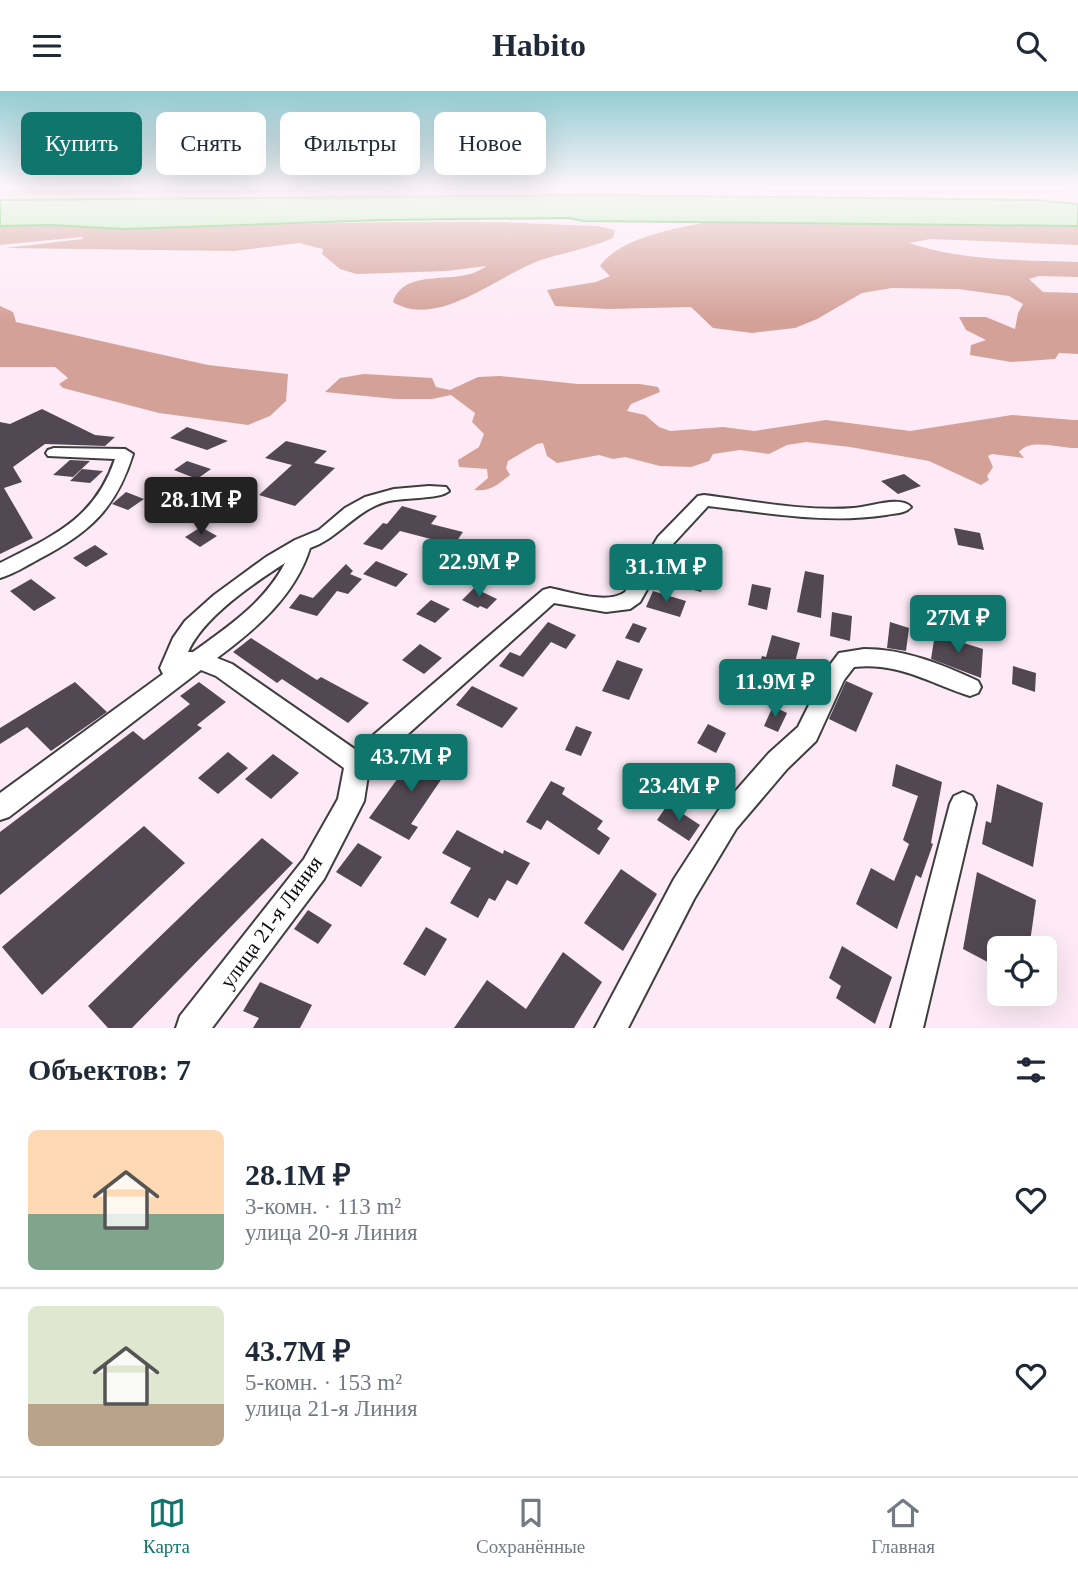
<!DOCTYPE html>
<html lang="ru">
<head>
<meta charset="utf-8">
<style>
	:root { --surface:#fff; --page:#f2f2f3; --text:#1f2937; --muted:#747a83; --line:#e0e1e3; --accent:#0f766e }
	body { margin:0; font-family:Georgia,serif; background:var(--page); color:var(--text); height:100vh; display:flex; flex-direction:column; font-size:26px; white-space:nowrap }
	* { box-sizing:border-box; margin:0 }
	p { font-size:23px; color:var(--muted) }
	.icon { flex:none; width:38px; height:38px; fill:none; stroke:currentColor; stroke-width:2; stroke-linecap:round; stroke-linejoin:round }
	.map { position:relative; height:937px; overflow:hidden }
	.sheet { display:flex; flex-direction:column; background:var(--surface); flex:1 }
	.sheet>* { flex:none }
	.banner { position:absolute; left:21px; top:21px; width:700px; height:63px; display:flex; gap:14px }
	.buttons { position:absolute; left:987px; top:845px; display:grid; gap:14px }
	.buttons a { display:grid; place-items:center; width:70px; height:70px; border-radius:10px; background:var(--surface); box-shadow:0 7px 28px #0002; font-size:35px }
	.price { position:absolute; translate:-50% -60px; padding:0 16px; border-radius:7px; background:var(--accent); color:#fff; font-size:23px; line-height:46px; filter:drop-shadow(0 2px 4px #0008) }
	.price::after { content:''; position:absolute; left:50%; top:42px; width:21px; height:16px; margin-left:-10px; background:inherit; clip-path:polygon(0 0,100% 0,50% 100%) }
	.price.active { background:#222; color:#fff }
	ul { padding:0; list-style:none }
	li { display:flex; align-items:center; gap:21px; height:175px; padding:0 28px }
	li+li { border-top:2px solid var(--line) }
	li span { display:grid; place-items:center; flex:none; width:196px; height:140px; border-radius:10px; color:#555 }
	li>.icon { margin-inline-start:auto }
	span .icon { width:84px; height:84px; fill:#fffc; stroke-width:1 }
	li b { font-size:30px }
	h2 { display:flex; justify-content:space-between; align-items:center; height:84px; padding:0 28px; font-size:30px }
	.pill { padding:0 24px; border-radius:10px; background:var(--surface); box-shadow:0 7px 28px #0002; font-size:24px; line-height:63px }
	.pill.active { background:var(--accent); color:#fff }
	header { display:flex; justify-content:space-between; align-items:center; height:91px; padding:0 28px; background:var(--surface); font-size:32px; font-weight:700 }
	.tab-bar { display:flex; justify-content:space-around; align-items:center; height:98px; border-top:2px solid var(--line); background:var(--surface); font-size:19px; color:var(--muted) }
	.tab-bar a { display:grid; justify-items:center; gap:4px }
	.tab-bar .active { color:var(--accent) }
	.map>svg:first-child { display:block }
</style>
</head>
<body>
<header><svg class="icon" aria-label="menu" viewBox="0 0 24 24"><path d="M4 6h16M4 12h16M4 18h16"/></svg>Habito<svg class="icon" aria-label="search" viewBox="0 0 24 24"><circle cx="10" cy="10" r="6"/><path d="M15 15l6 6"/></svg></header>
<div class="map">
<svg width="1078" height="937" viewBox="0 0 1078 937">
	<rect width="100%" height="100%" fill="#fdeaf6"/>
	<path fill="#e4bbb7" d="M 0,97 L 1056,97 L 1068,103 L 500,99 L 0,104 Z"/>
	<path fill="#d4a198" d="M 733,127 L 1078,134 L 1078,154 L 931,148 L 909,152 C 962,170 1022,169 1078,171 L 1078,186 L 1039,185 L 1029,188 L 1043,201 L 1078,202 L 1078,263 L 1059,262 L 1055,268 L 1011,271 L 970,264 L 971,254 L 986,249 L 966,239 L 959,226 L 986,226 L 1015,238 L 1018,222 L 1023,213 L 1009,205 L 958,198 L 892,197 L 862,202 L 817,228 L 795,237 L 752,242 L 713,237 L 691,216 L 607,218 L 555,215 L 547,199 L 596,191 L 610,185 L 600,175 C 623,142 695,134 733,127 Z
		M 395,131 L 494,131 L 597,135 L 615,139 L 613,147 C 590,157 566,161 541,169 C 499,183 438,239 393,211 C 405,174 460,197 486,175 L 446,180 L 357,183 L 340,178 L 322,163 L 323,158 L 299,152 L 234,160 L 5,157 L 83,148 L 82,146 L 0,154 L 0,133 L 163,135 Z
		M 0,215 L 13,221 L 16,231 L 208,274 L 288,283 L 286,310 L 270,325 L 248,334 L 159,322 L 63,297 L 59,293 L 68,287 L 55,276 L 0,276 Z
		M 364,283 L 432,287 L 436,296 L 450,299 L 478,286 L 500,285 L 578,293 L 640,293 L 658,296 L 660,301 L 631,313 L 627,320 L 645,324 L 659,336 L 670,340 L 723,336 L 754,340 L 826,329 L 910,340 L 1012,324 L 1074,329 L 1078,329 L 1078,357 C 1061,358 1031,346 1019,361 L 1024,367 L 992,363 L 988,365 L 993,376 L 987,385 L 989,389 L 981,394 L 929,370 L 850,356 L 806,351 L 787,354 L 769,363 L 740,359 L 713,363 L 709,370 L 691,376 L 660,375 L 625,366 L 613,368 L 599,364 L 557,372 L 547,365 L 543,352 L 537,353 L 508,370 L 506,377 L 510,384 C 498,393 491,401 474,399 L 488,387 L 487,378 L 459,376 L 458,369 L 479,356 L 484,343 L 472,331 L 475,322 L 451,304 L 432,308 L 395,308 L 325,301 L 340,287 Z"/>
	<path fill="#b5f1b3" stroke="#41c240" stroke-width="2" d="M 600,104 L 1036,109 L 1078,113 L 1078,135 L 584,130 L 568,127 L 382,129 L 125,138 L 51,134 L 0,135 L 0,109 Z"/>
	<path fill="#524853" d="M 42,318 L 95,344 L 115,346 L 105,355 L 45,353 L 13,376 L 22,391 L 4,397 L 33,447 L 0,463 L 0,331 L 10,333 Z
		M 187,336 L 228,350 L 207,359 L 170,347 Z
		M 286,350 L 327,360 L 314,372 L 335,377 L 295,415 L 259,404 L 292,374 L 265,367 Z
		M 70,369 L 90,370 L 73,386 L 53,384 Z
		M 187,370 L 211,378 L 197,388 L 174,379 Z
		M 82,378 L 103,380 L 90,392 L 70,390 Z
		M 904,383 L 921,395 L 898,403 L 881,390 Z
		M 126,401 L 144,408 L 128,419 L 112,413 Z
		M 402,415 L 437,425 L 431,433 L 463,441 L 454,454 L 400,440 L 382,459 L 363,453 L 383,432 L 387,433 Z
		M 201,436 L 217,445 L 200,456 L 185,446 Z
		M 954,437 L 980,442 L 984,459 L 958,454 Z
		M 95,454 L 108,463 L 86,476 L 73,467 Z
		M 376,470 L 408,483 L 396,496 L 363,483 Z
		M 346,473 L 353,480 L 350,483 L 362,488 L 348,503 L 337,500 L 317,525 L 289,517 L 300,503 L 313,507 Z
		M 805,480 L 824,484 L 821,527 L 797,521 Z
		M 688,481 L 707,486 L 701,501 L 682,496 Z
		M 31,488 L 56,507 L 34,520 L 10,500 Z
		M 752,493 L 771,497 L 767,519 L 748,514 Z
		M 474,497 L 497,508 L 487,518 L 480,515 L 478,517 L 462,509 Z
		M 653,500 L 686,510 L 680,526 L 646,516 Z
		M 431,509 L 450,518 L 435,532 L 416,523 Z
		M 832,521 L 852,525 L 850,550 L 830,545 Z
		M 548,531 L 576,544 L 566,558 L 551,551 L 523,586 L 499,575 L 510,561 L 520,565 Z
		M 890,531 L 909,537 L 906,560 L 887,557 Z
		M 633,532 L 647,537 L 639,552 L 625,547 Z
		M 935,543 L 983,558 L 981,587 L 931,568 Z
		M 772,544 L 800,552 L 794,575 L 800,577 L 796,593 L 757,581 L 762,565 L 766,566 Z
		M 251,547 L 317,589 L 321,586 L 369,612 L 348,632 L 282,588 L 277,592 L 233,561 Z
		M 420,553 L 442,567 L 424,583 L 402,569 Z
		M 617,569 L 643,578 L 629,609 L 602,600 Z
		M 1013,575 L 1036,582 L 1035,601 L 1012,593 Z
		M 846,590 L 873,602 L 856,641 L 829,628 Z
		M 75,591 L 107,621 L 51,660 L 27,636 L 0,653 L 0,637 Z
		M 199,591 L 226,611 L 197,634 L 202,637 L 0,804 L 0,741 L 133,640 L 144,649 L 190,613 L 180,605 Z
		M 472,595 L 518,617 L 502,637 L 456,614 Z
		M 773,615 L 787,622 L 778,641 L 764,635 Z
		M 708,633 L 726,642 L 716,662 L 697,652 Z
		M 576,635 L 592,641 L 581,665 L 565,659 Z
		M 426,658 L 453,671 L 411,733 L 418,736 L 409,749 L 369,727 L 398,687 L 402,689 Z
		M 228,661 L 248,677 L 218,703 L 198,687 Z
		M 273,663 L 299,682 L 271,708 L 245,688 Z
		M 896,673 L 942,691 L 931,752 L 933,753 L 921,787 L 916,784 L 897,838 L 856,813 L 871,777 L 894,790 L 909,753 L 903,749 L 918,705 L 892,695 Z
		M 697,677 L 722,688 L 715,706 L 689,694 Z
		M 551,690 L 565,697 L 562,703 L 603,730 L 597,738 L 610,747 L 599,764 L 547,729 L 541,739 L 526,731 Z
		M 997,693 L 1043,712 L 1033,776 L 982,753 L 986,730 L 991,732 Z
		M 668,713 L 700,734 L 689,750 L 657,729 Z
		M 144,735 L 185,772 L 42,904 L 2,856 Z
		M 457,739 L 503,763 L 504,759 L 530,772 L 517,794 L 507,789 L 495,810 L 489,807 L 478,827 L 450,812 L 471,777 L 442,762 Z
		M 262,747 L 293,772 L 132,937 L 108,937 L 88,915 Z
		M 358,752 L 382,766 L 361,796 L 336,781 Z
		M 621,778 L 657,803 L 623,860 L 584,832 Z
		M 977,781 L 1036,809 L 1029,858 L 999,858 L 999,877 L 963,858 Z
		M 308,819 L 332,834 L 318,853 L 294,838 Z
		M 426,836 L 447,848 L 425,885 L 403,873 Z
		M 842,855 L 892,886 L 875,933 L 836,907 L 841,895 L 829,887 Z
		M 563,861 L 602,891 L 574,937 L 454,937 L 487,889 L 526,918 Z
		M 260,891 L 312,914 L 300,937 L 253,937 L 259,927 L 243,920 Z"/>
	<g fill="none" stroke-linecap="round" stroke-linejoin="round">
		<g stroke="#3e3e3e" stroke-width="4">
			<path id="street" d="M 54,357 L 125,358 L 133,363 C 116,418 89,442 39,468 C 26,475 14,483 0,487 L 0,472 C 53,445 95,428 115,368 L 48,365 L 46,362 L 48,359 Z
				M 429,395 L 446,396 L 449,400 C 440,409 400,406 385,411 C 355,420 339,447 310,457 C 295,505 256,538 217,567 L 232,573 L 356,659 L 543,499 L 550,497 C 571,501 607,514 625,501 L 658,446 L 698,405 L 704,404 C 753,410 805,421 854,417 C 869,416 901,404 911,416 C 905,423 895,422 886,424 C 826,433 768,422 708,415 L 672,454 L 640,511 L 630,518 L 606,521 L 554,512 L 369,678 L 364,710 L 324,788 L 212,937 L 176,937 L 180,925 L 304,768 L 338,708 L 344,677 L 216,585 L 201,579 L 9,726 L 0,729 L 0,702 L 163,583 L 160,577 L 173,547 L 185,530 L 214,504 L 266,466 L 295,449 L 319,439 L 345,417 L 365,406 L 394,398 ZM 285,472 C 265,511 228,536 193,561 L 188,561 C 203,526 254,492 285,472 Z
				M 864,558 C 905,558 941,573 978,590 L 981,596 L 978,602 L 970,605 C 930,592 898,571 854,576 L 844,589 L 816,650 L 787,678 L 736,738 L 694,808 L 628,937 L 595,937 L 674,788 L 718,720 L 769,662 L 798,636 L 827,578 L 839,562 Z
				M 963,701 L 972,705 L 976,713 L 923,937 L 891,937 L 950,713 L 954,705 Z"/>
		</g>
		<use href="#street" fill="#fff" fill-rule="evenodd"/>
	</g>
	<linearGradient id="sky" x2="0" y2="1"><stop stop-color="#93ccd3"/><stop offset="0.42" stop-color="#fef6fb"/><stop offset="1" stop-color="#fef6fb" stop-opacity="0"/></linearGradient>
	<rect width="1078" height="229" fill="url(#sky)"/>
	<g text-anchor="middle" dominant-baseline="central" stroke-width="7" stroke-linejoin="round" paint-order="stroke">
		<g font-size="21" fill="#0b0b0b" stroke="#fff">
			<text transform="translate(271 831) rotate(-54)">улица 21-я Линия</text>
		</g>
	</g>
</svg>
<div class="buttons">
<a><svg class="icon" aria-label="locate" viewBox="0 0 24 24"><circle cx="12" cy="12" r="6"/><path d="M12 2v4M12 18v4M2 12h4M18 12h4"/></svg></a>
</div>
<b class="price active" style="left:201px;top:446px">28.1M ₽</b>
<b class="price" style="left:479px;top:508px">22.9M ₽</b>
<b class="price" style="left:666px;top:513px">31.1M ₽</b>
<b class="price" style="left:958px;top:564px">27M ₽</b>
<b class="price" style="left:775px;top:628px">11.9M ₽</b>
<b class="price" style="left:411px;top:703px">43.7M ₽</b>
<b class="price" style="left:679px;top:732px">23.4M ₽</b>
<div class="banner">
<a class="pill active">Купить</a>
<a class="pill">Снять</a>
<a class="pill">Фильтры</a>
<a class="pill">Новое</a>
</div>
</div>
<section class="sheet">
<h2>Объектов: 7<svg class="icon" aria-label="filters" viewBox="0 0 24 24"><path d="M4 7h16M4 17h16"/><circle cx="9" cy="7" r="2"/><circle cx="15" cy="17" r="2"/></svg></h2>
<ul>
<li><span style="background:linear-gradient(#ffd9b3 60%,#7fa58c 0)"><svg class="icon" aria-label="home" viewBox="0 0 24 24"><path d="M3 11l9-7 9 7M6 9v11h12V9"/></svg></span><div><b>28.1M ₽</b><p>3-комн. · 113 m²</p><p>улица 20-я Линия</p></div><svg class="icon" aria-label="heart" viewBox="0 0 24 24"><path d="M12 20l-8-8c-3-5 5-10 8-4 3-6 11-1 8 4z"/></svg></li>
<li><span style="background:linear-gradient(#dfe7d0 70%,#b9a48a 0)"><svg class="icon" aria-label="home" viewBox="0 0 24 24"><path d="M3 11l9-7 9 7M6 9v11h12V9"/></svg></span><div><b>43.7M ₽</b><p>5-комн. · 153 m²</p><p>улица 21-я Линия</p></div><svg class="icon" aria-label="heart" viewBox="0 0 24 24"><path d="M12 20l-8-8c-3-5 5-10 8-4 3-6 11-1 8 4z"/></svg></li>
</ul>
</section>
<nav class="tab-bar">
<a class="active"><svg class="icon" aria-label="map" viewBox="0 0 24 24"><path d="M3 6l6-2 6 2 6-2v14l-6 2-6-2-6 2zM9 4v14M15 6v14"/></svg>Карта</a>
<a><svg class="icon" aria-label="saved" viewBox="0 0 24 24"><path d="M7 4h10v16l-5-4-5 4z"/></svg>Сохранённые</a>
<a><svg class="icon" aria-label="home" viewBox="0 0 24 24"><path d="M3 11l9-7 9 7M6 9v11h12V9"/></svg>Главная</a>
</nav>
</body>
</html>
